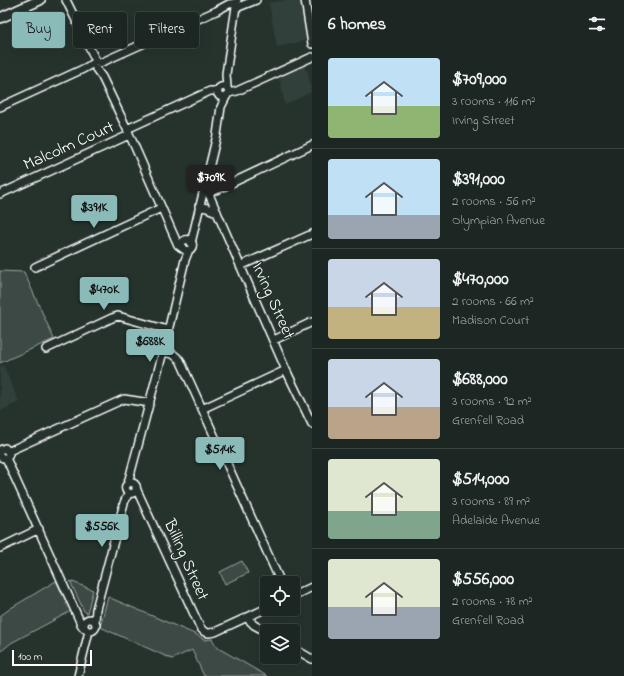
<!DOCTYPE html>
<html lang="en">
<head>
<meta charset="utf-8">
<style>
	:root { --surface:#1c2622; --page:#29322f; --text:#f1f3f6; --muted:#a0a5a5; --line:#3a4340; --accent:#8bbbb9 }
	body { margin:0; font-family:"Indie Flower",sans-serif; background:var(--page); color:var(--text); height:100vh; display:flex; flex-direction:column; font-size:15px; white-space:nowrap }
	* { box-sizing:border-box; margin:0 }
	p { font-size:13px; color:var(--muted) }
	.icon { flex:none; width:22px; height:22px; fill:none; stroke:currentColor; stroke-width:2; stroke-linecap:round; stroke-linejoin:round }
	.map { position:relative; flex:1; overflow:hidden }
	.panel { display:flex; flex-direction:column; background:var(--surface); width:312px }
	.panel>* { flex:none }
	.banner { position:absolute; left:12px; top:12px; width:240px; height:36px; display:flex; gap:8px }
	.fabs { position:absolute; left:260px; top:576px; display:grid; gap:8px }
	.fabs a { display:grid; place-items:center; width:40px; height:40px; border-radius:4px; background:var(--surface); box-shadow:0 4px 16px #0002,0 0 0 1px var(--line); font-size:20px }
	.scale { position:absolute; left:12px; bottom:10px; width:80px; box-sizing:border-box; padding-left:4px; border:2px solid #fff; border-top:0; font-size:11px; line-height:14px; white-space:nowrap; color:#fff; -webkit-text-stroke:3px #26332d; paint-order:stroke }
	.price { position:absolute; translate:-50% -34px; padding:0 9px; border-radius:4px; background:var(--accent); color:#111; font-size:13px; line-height:26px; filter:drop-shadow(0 1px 2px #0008) }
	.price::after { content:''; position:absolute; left:50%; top:24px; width:12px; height:9px; margin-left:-6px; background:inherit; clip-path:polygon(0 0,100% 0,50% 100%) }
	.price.current { background:#222; color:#fff }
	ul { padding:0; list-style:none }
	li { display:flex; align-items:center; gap:12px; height:100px; padding:0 16px }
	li+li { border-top:1px solid var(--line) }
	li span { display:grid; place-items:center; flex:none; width:112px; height:80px; border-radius:4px; color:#555 }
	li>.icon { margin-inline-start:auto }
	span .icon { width:48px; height:48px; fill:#fffc; stroke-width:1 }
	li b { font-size:17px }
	h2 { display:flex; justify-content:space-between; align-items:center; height:48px; padding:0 16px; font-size:17px }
	.chip { padding:0 14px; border-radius:4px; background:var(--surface); box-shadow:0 4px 16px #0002,0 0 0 1px var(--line); font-size:14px; line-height:36px }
	.chip.current { background:var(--accent); color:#111 }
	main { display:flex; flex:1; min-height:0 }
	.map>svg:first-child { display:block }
</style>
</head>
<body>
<main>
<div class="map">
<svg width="312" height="676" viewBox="0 0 312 676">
	<rect width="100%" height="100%" fill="#26332d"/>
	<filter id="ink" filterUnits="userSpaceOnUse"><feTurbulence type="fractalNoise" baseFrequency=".025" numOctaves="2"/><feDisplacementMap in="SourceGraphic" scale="8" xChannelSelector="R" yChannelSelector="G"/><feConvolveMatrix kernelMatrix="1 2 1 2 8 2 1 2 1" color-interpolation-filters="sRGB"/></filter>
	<g filter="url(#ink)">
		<path fill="#333f3a" d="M 286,0 L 297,0 L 303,5 L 308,40 L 277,47 L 269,3 Z
			M 303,66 L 308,72 L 311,92 L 285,105 L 279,77 Z
			M 3,365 L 19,402 L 0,411 L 0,367 Z"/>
		<path fill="#3e4944" stroke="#9ea4a2" d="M 0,271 L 24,272 L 54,339 L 0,363 Z
			M 242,561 L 248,573 L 225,584 L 220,572 Z
			M 56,581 L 71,611 L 11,643 L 0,652 L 0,616 L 11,608 Z
			M 70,581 L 93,590 L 87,613 L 84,611 Z
			M 108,597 L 197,635 L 205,640 L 212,639 L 218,648 L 267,676 L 204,676 L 192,650 L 172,659 L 100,627 Z"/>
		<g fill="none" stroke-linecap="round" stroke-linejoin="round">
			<g stroke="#fff" stroke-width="10">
				<path id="minor" d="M 66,0 L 96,61
					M 305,0 L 312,44
					M 236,8 L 256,0
					M 100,63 L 216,11 L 229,4 L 237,3
					M 96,69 L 102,77 L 127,129 L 178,245 L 182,248
					M217.5 92a5.5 5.5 0 1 1 11 0a5.5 5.5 0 1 1-11 0Z
					M 227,87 L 226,74 L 237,0
					M 229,93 L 237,91 L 312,57
					M 0,107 L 83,69 L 92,64
					M 127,129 L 210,91 L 218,91
					M 206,181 L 208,192 L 286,370 L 312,424
					M 205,193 L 219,189 L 312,145
					M 0,194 L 129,135
					M 199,206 L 207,208 L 217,212
					M181.5 245a5.5 5.5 0 1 1 11 0a5.5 5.5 0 1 1-11 0Z
					M 191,243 L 217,135 L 221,107 L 226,97
					M 240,266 L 312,234
					M 35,267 L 161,208
					M 274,340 L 312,322
					M 46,349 L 112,318 L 118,316 L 168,330
					M 163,352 L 173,354 L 180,360 L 281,583
					M 202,409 L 286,370
					M 0,450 L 5,448 L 9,453 C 9,458 4,460 0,456
					M 9,451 L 124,399 L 150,403
					M 6,458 L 82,626 L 85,629
					M125.5 488a5.5 5.5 0 1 1 11 0a5.5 5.5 0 1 1-11 0Z
					M 128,483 L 163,352 L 185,260 L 189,250
					M 136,488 L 200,627 C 204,633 207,634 215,632 L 267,608
					M 0,548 L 39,529
					M 293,596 L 312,587
					M 247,618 L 254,625 L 267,632
					M84 625a6 6 0 1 1 12 0a6 6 0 1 1-12 0Z
					M 95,622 L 96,609 L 124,503 L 128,494
					M 293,648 L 312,659
					M 78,676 L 89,631"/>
			</g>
			<g stroke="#fff" stroke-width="12">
				<path id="major" d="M 0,18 L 40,0"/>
			</g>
			<use href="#minor" stroke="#26332d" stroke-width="7"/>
			<use href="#major" stroke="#26332d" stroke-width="9"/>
		</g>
	</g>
	<g text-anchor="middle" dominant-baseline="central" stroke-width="3" stroke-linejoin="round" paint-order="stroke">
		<g font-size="17" fill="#fff" stroke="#26332d">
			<text transform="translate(69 146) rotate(-24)">Malcolm Court</text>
			<text transform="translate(273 301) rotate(66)">Irving Street</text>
			<text transform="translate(186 560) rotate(66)">Billing Street</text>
		</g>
	</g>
</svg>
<div class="fabs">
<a><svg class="icon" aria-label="locate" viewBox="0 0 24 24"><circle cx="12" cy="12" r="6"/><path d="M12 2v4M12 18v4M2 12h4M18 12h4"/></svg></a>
<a><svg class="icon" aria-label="layers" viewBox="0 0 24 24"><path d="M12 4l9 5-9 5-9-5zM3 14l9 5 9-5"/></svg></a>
</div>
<div class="scale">100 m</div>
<b class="price current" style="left:211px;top:199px">$709K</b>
<b class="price" style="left:94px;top:229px">$391K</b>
<b class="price" style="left:104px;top:311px">$470K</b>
<b class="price" style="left:150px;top:363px">$688K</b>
<b class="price" style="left:220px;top:471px">$514K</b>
<b class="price" style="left:102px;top:548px">$556K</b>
<div class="banner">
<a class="chip current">Buy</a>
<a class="chip">Rent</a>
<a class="chip">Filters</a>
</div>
</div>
<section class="panel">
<h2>6 homes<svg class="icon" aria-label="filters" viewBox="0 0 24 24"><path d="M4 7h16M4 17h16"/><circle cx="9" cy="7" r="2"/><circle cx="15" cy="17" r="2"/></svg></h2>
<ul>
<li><span style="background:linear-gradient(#bfe0f5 60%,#8fb573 0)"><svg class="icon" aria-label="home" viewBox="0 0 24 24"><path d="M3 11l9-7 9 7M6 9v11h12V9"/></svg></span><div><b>$709,000</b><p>3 rooms · 116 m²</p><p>Irving Street</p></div></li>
<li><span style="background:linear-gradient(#bfe0f5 70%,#9aa5b1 0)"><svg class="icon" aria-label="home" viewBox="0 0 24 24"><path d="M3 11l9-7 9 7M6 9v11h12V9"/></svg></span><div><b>$391,000</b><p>2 rooms · 56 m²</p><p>Olympian Avenue</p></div></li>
<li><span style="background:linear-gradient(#c9d6e8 60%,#c2b280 0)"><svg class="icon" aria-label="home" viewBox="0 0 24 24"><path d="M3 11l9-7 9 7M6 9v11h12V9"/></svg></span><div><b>$470,000</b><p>2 rooms · 66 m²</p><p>Madison Court</p></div></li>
<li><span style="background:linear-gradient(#c9d6e8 60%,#b9a48a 0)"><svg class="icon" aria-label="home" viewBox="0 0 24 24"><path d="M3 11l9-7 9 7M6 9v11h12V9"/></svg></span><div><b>$688,000</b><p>3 rooms · 92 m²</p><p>Grenfell Road</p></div></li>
<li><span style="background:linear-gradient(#dfe7d0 65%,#7fa58c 0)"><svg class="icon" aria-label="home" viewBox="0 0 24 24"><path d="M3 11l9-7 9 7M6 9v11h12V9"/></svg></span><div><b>$514,000</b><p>3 rooms · 89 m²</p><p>Adelaide Avenue</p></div></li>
<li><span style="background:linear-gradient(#dfe7d0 60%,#9aa5b1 0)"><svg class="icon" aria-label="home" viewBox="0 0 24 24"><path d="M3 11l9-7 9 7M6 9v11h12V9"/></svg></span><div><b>$556,000</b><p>2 rooms · 78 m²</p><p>Grenfell Road</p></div></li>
</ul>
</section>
</main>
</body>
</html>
